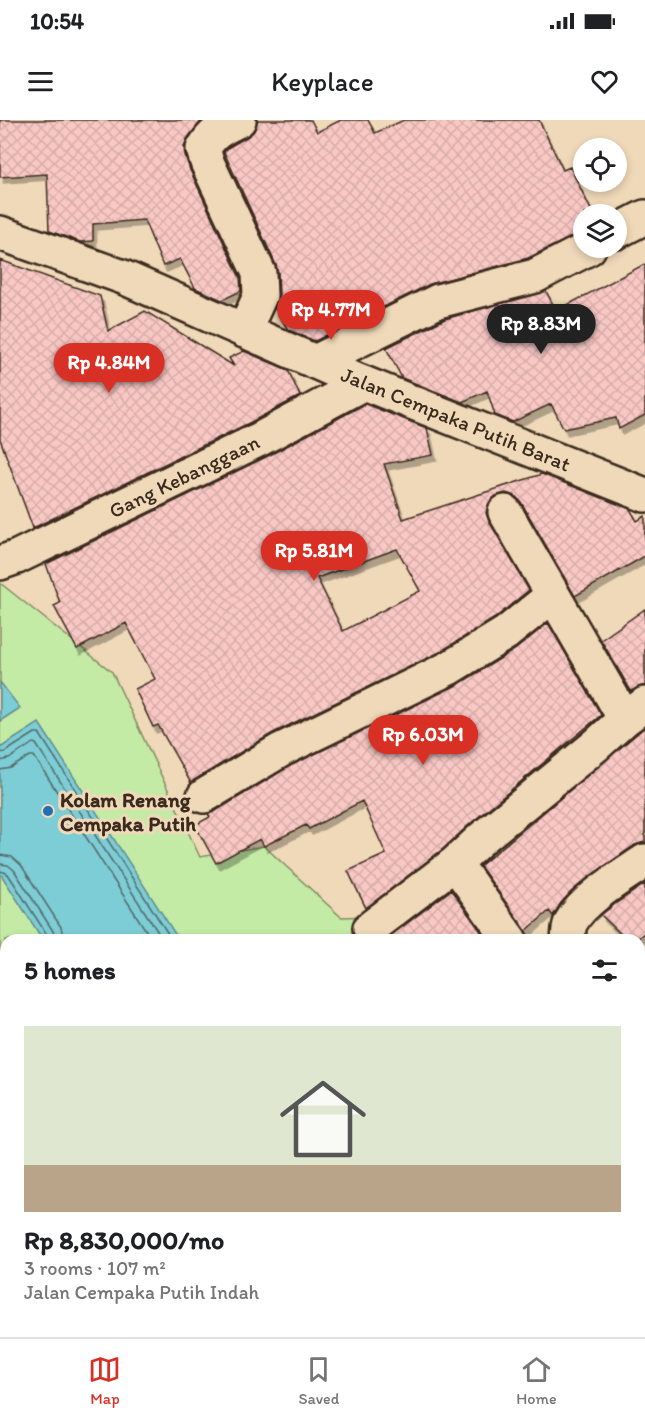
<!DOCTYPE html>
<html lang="en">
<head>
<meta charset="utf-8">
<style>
	:root { --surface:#fff; --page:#f2f2f2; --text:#202124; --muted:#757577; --line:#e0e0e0; --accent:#d93025 }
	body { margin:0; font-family:Itim,sans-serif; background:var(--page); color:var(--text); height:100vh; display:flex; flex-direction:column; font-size:22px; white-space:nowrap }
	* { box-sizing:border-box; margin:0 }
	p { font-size:20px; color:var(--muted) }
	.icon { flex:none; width:33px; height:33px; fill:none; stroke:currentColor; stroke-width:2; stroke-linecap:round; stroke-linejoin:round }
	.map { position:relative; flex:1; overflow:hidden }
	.details { position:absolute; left:0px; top:814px; width:645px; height:404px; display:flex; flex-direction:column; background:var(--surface); border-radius:18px 18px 0 0; box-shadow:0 3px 9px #0003 }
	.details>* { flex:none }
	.tools { position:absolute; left:573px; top:18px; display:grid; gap:12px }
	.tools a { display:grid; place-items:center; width:54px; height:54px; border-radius:50%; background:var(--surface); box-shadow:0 3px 9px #0003; font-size:30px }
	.price { position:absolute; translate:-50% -51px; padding:0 14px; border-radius:21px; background:var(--accent); color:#fff; font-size:20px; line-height:39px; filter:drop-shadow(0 2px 3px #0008) }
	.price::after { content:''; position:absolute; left:50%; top:36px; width:18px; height:14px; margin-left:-9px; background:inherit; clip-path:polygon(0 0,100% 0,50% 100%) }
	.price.on { background:#222; color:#fff }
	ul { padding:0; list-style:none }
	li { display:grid; align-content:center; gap:12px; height:318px; padding:0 24px }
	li+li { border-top:2px solid var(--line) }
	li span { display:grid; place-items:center; height:186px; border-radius:0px; color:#555 }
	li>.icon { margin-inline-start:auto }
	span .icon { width:108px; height:108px; fill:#fffc; stroke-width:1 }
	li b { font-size:26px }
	h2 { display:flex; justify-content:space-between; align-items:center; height:72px; padding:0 24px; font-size:26px }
	.status { display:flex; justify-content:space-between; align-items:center; height:42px; padding:0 30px; background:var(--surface); direction:ltr }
	.status svg { height:16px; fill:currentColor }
	header { display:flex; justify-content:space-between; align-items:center; height:78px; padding:0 24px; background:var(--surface); font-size:27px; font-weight:600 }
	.dock { display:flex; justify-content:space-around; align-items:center; height:84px; border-top:2px solid var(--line); background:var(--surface); font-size:16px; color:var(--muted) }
	.dock a { display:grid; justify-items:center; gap:3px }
	.dock .on { color:var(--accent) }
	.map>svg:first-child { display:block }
</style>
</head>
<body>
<div class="status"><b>10:54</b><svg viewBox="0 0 49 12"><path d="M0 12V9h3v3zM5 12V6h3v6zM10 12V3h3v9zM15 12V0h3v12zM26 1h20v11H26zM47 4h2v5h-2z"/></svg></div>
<header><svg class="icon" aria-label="menu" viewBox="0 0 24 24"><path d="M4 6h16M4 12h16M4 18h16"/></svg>Keyplace<svg class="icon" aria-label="heart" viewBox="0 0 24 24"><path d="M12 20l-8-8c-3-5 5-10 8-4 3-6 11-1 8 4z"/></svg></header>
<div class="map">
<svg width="645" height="1217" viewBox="0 0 645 1217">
	<defs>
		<pattern id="building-cross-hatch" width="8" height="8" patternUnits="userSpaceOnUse" patternTransform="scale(1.5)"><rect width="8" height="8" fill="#f9c8c5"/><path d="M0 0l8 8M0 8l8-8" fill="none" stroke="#d6aca9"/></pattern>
		<filter id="shadow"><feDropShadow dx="3.5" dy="6" stdDeviation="0" flood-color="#0004"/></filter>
	</defs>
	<rect width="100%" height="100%" fill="#f0d9b9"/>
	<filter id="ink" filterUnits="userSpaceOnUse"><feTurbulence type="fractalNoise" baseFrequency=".0167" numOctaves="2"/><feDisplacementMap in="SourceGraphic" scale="12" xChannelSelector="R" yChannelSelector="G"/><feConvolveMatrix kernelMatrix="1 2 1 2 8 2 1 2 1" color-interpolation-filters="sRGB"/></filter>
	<g filter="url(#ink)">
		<path fill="#c4eba5" stroke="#808a62" stroke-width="1.5" d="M 0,463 L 112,552 L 200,737 L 264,726 L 341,797 L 412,795 L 435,820 L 6,820 L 6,1212 L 286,1212 L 282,1217 L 0,1217 Z"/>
		<path fill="#7dcdd6" stroke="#638c8c" stroke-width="1.5" d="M 0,562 L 20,588 L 0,601 Z
			M 39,603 L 179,820 L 43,820 L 0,753 L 0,628 Z"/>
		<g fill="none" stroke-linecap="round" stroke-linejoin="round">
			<path stroke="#556b68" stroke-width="1.5" d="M 0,633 L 5,632 L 35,613 L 39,613 L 172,820
				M 0,641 L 9,639 L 33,623 L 36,624 L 163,820
				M 0,650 L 11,648 L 30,636 L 34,636 L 152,820
				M 0,735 L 12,737 L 21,745 L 61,807 L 64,820
				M 0,744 L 8,745 L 14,750 L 53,811 L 55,820
				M 0,751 L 4,752 L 8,754 L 47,815 L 48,820"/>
		</g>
		<path fill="url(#building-cross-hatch)" stroke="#3b2a1e" stroke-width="1.5" fill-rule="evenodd" filter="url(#shadow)" d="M 0,0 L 202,0 L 187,19 L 184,27 L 185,35 L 190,50 L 240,158 L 241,171 L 222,180 L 195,168 L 180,139 L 163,146 L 144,100 L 93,104 L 93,121 L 80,122 L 49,111 L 47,54 L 0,57 Z
			M 258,0 L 311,0 L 317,12 L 341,0 L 368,0 L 375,13 L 404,0 L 539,0 L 563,50 L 570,47 L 593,94 L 584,94 L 584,111 L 528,138 L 430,164 L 315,221 L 288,210 L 275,188 L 279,175 L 278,152 L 276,145 L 224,32 L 229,27 L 247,17 L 254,11 Z
			M 0,140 L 100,176 L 108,211 L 145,191 L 234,246 L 229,238 L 244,231 L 288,250 L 300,276 L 251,302 L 33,408 L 0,319 Z
			M 645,144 L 645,295 L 619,309 L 616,298 L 564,309 L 551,284 L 513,302 L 495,295 L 487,271 L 462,282 L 402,258 L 386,228 L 445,199 L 546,171 L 556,191 Z
			M 365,284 L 427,308 L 433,335 L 384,344 L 403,399 L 542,354 L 630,389 L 637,401 L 645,396 L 645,436 L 575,476 L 521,382 L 515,376 L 506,373 L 496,376 L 489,383 L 486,393 L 489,401 L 529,470 L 495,498 L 440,532 L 273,613 L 194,660 L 191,663 L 158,605 L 153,607 L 135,569 L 155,559 L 126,503 L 77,529 L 54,486 L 60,483 L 46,444 L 268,336 ZM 397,429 L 420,471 L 343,511 L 317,458 Z
			M 645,489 L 645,566 L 642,566 L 631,571 L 601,520 Z
			M 548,503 L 601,595 L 470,704 L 443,729 L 366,788 L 348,751 L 386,734 L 362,681 L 309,709 L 306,705 L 264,726 L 260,719 L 216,743 L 195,705 L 210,697 L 208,694 L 214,692 L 290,646 L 459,564 L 516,529 Z
			M 645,607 L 645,722 L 635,725 L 593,754 L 571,772 L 561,783 L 553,796 L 549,791 L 526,811 L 480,746 Z
			M 645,764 L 645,812 L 636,820 L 627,820 L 601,795 L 615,784 Z
			M 451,770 L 487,820 L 385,820 Z"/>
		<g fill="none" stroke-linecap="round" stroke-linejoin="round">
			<g stroke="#3b2a1e" stroke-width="38">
				<path id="minor" d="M 239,0 C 221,9 213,12 203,29 L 207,42 L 259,153 L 260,176 L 244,211
					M 616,112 L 645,97
					M 0,113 L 123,157 L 356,260 L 645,375
					M 315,242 L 438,181 L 535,156 L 589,128
					M 505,392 L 625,599
					M 0,443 L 17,437 L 260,319 L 364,263
					M 204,676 L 281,630 L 449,548 L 506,513 L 553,475
					M 455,743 L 510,820
					M 370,808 L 455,743 L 482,718 L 595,626 L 625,599 L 645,584
					M 568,820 C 569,814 568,807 571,802 C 583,779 623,756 645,741
					M 639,861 L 645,863
					M 362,1217 L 365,1212"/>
			</g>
			<use href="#minor" stroke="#f0d9b9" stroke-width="33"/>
		</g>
	</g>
	<circle fill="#1f6fb2" stroke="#f0d9b9" stroke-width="2" cx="48" cy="691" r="6"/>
	<g text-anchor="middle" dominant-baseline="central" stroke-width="6" stroke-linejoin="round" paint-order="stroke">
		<g font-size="21" fill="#3b2a1e" stroke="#f0d9b9">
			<text transform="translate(456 299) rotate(22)">Jalan Cempaka Putih Barat</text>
			<text transform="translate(184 356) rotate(-26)">Gang Kebanggaan</text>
		</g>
		<g font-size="21" font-weight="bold" fill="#3b2a1e" stroke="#f0d9b9" text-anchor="start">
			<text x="60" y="679">Kolam Renang<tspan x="60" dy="24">Cempaka Putih</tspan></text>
		</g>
	</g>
</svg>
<div class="tools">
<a><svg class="icon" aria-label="locate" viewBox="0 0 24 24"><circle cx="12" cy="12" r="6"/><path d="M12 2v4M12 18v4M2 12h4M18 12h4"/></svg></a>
<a><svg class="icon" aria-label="layers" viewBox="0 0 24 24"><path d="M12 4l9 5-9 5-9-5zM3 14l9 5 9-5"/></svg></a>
</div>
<b class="price" style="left:331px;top:221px">Rp 4.77M</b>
<b class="price on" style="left:541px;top:235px">Rp 8.83M</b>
<b class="price" style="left:109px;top:274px">Rp 4.84M</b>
<b class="price" style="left:314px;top:462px">Rp 5.81M</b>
<b class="price" style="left:423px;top:646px">Rp 6.03M</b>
<section class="details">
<h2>5 homes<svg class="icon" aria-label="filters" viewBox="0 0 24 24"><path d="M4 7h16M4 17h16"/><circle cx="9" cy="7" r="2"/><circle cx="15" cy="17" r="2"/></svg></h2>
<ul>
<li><span style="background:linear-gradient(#dfe7d0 75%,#b9a48a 0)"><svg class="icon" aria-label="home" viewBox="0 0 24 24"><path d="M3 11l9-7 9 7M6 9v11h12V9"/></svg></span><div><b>Rp 8,830,000/mo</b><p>3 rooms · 107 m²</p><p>Jalan Cempaka Putih Indah</p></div></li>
</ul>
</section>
</div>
<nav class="dock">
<a class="on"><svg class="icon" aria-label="map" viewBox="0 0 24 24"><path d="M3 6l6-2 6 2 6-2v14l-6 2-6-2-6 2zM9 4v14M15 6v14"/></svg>Map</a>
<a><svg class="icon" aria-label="saved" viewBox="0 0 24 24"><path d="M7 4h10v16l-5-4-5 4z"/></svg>Saved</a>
<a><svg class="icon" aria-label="home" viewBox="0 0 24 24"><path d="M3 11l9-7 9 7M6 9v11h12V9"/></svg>Home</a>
</nav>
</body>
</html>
